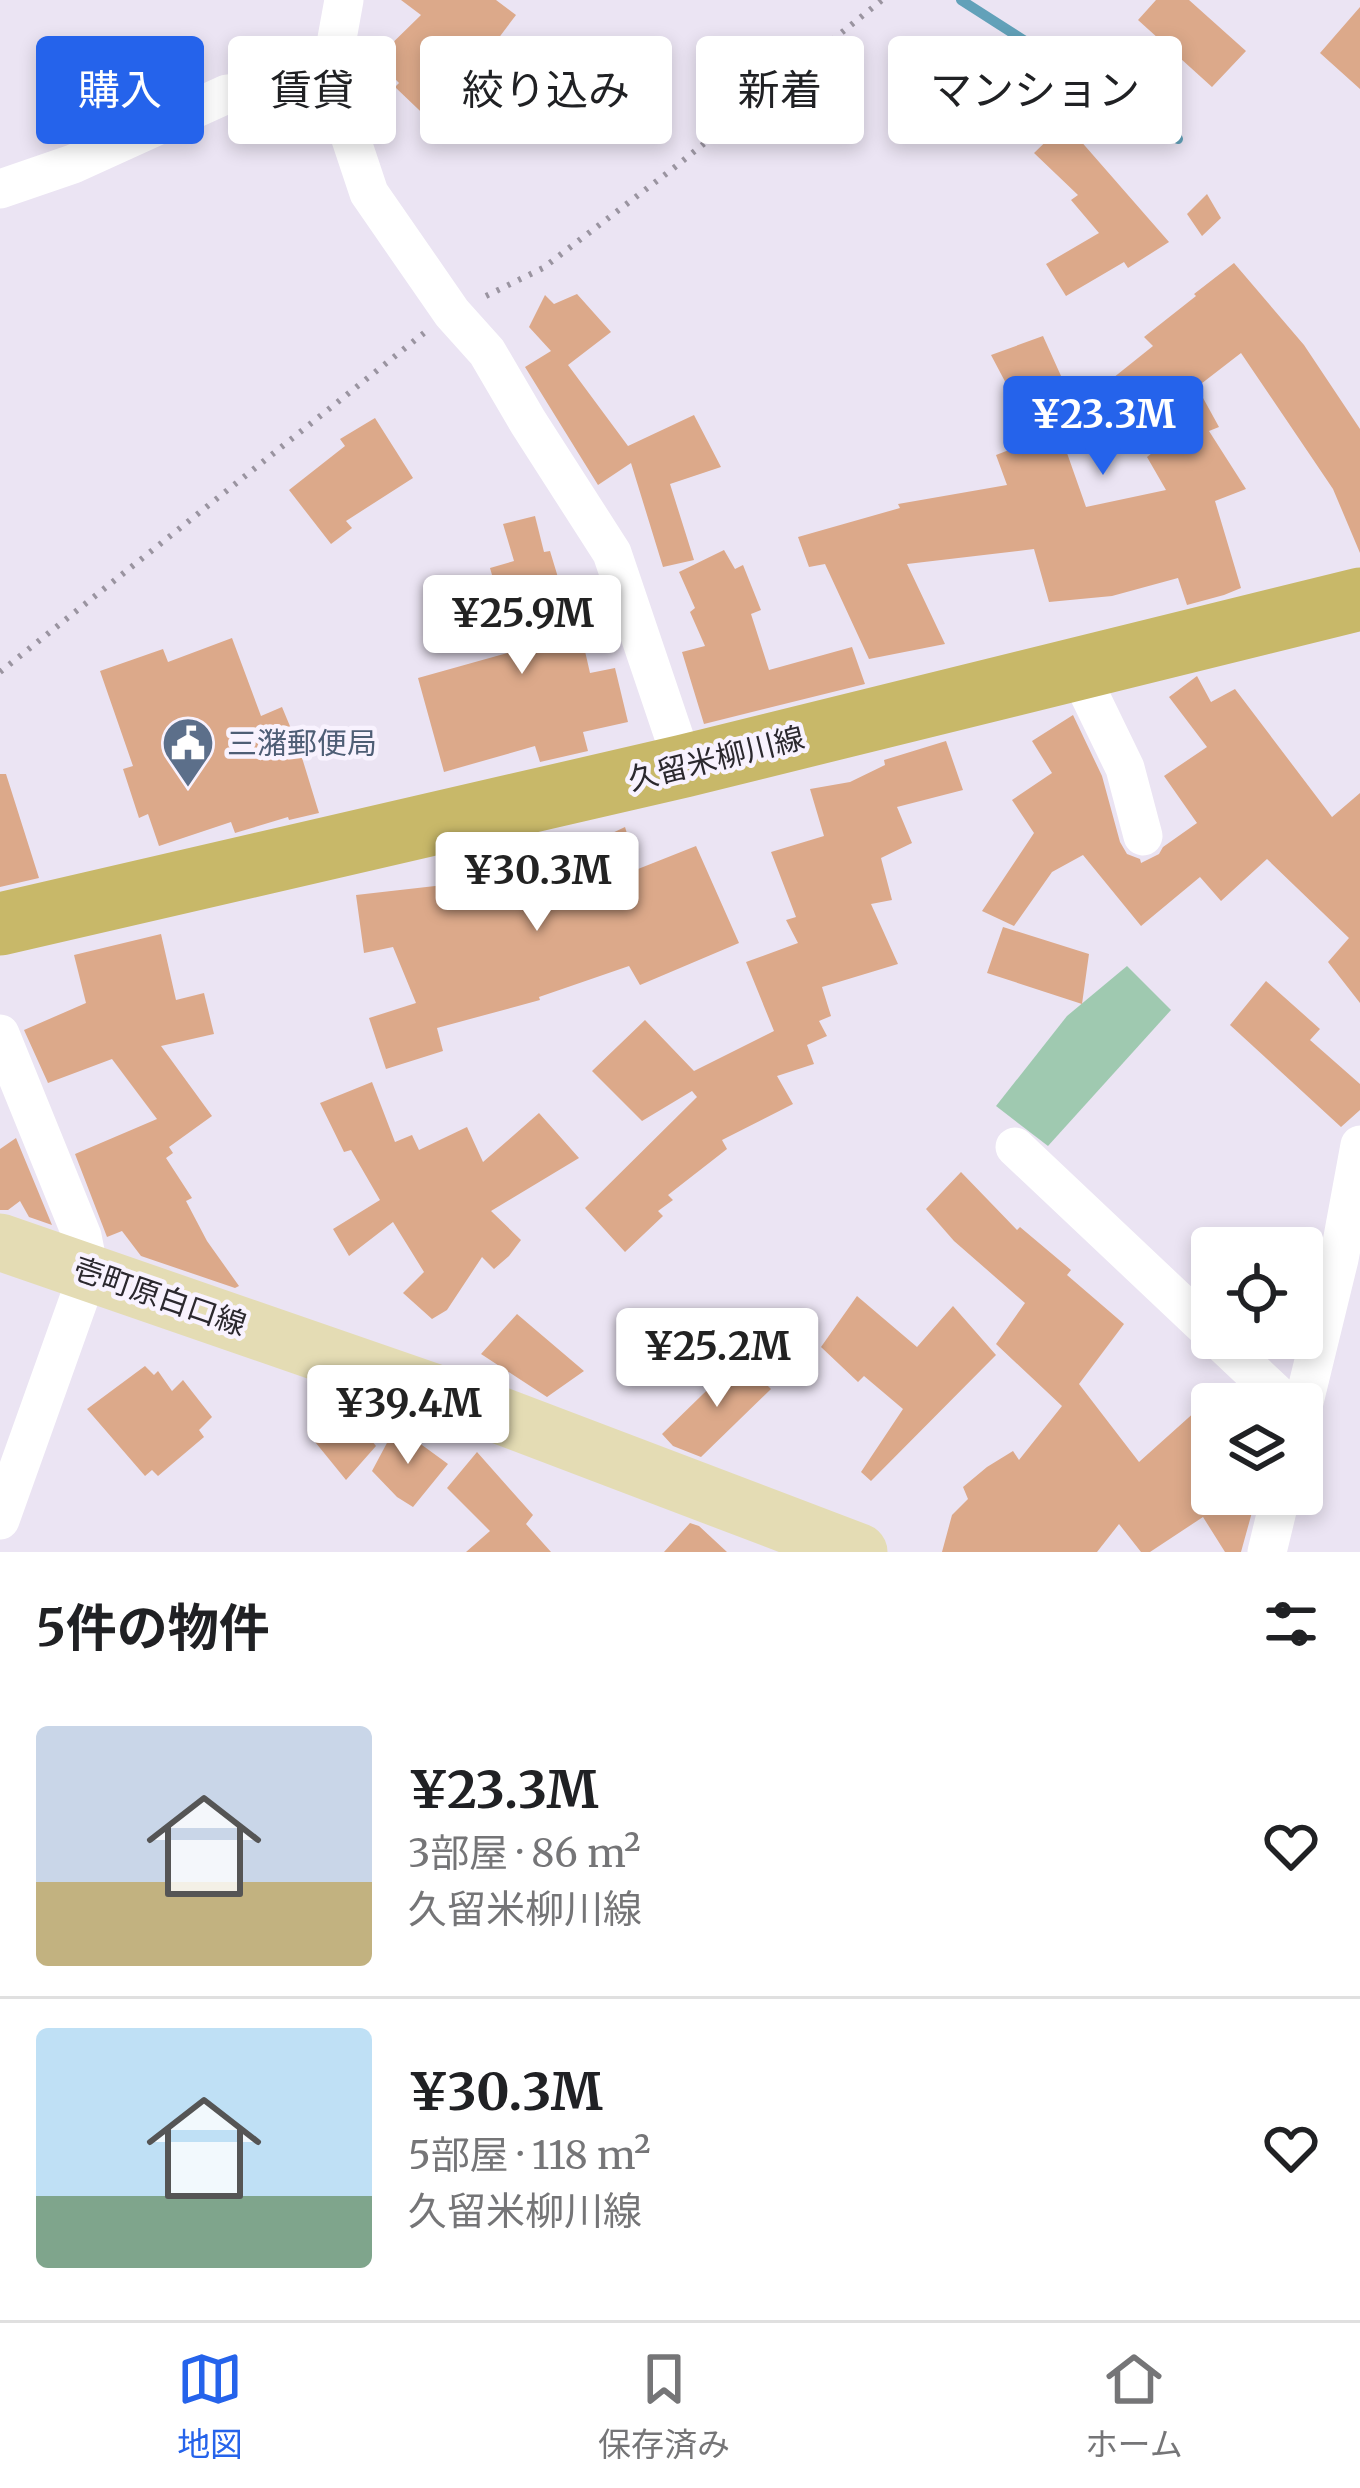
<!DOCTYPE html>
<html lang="ja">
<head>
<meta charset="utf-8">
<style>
	:root { --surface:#fff; --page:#f6f6f6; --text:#202124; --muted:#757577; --line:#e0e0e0; --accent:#2563eb }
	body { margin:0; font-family:Merriweather,"Noto Sans JP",serif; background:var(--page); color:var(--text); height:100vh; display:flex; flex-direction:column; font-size:45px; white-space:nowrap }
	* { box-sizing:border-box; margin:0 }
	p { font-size:39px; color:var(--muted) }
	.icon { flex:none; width:66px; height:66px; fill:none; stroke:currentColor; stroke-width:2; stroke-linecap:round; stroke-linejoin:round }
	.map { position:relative; height:1552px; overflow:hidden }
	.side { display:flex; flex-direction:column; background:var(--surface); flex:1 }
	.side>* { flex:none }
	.banner { position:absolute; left:36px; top:36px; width:1290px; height:108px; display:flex; gap:24px }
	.fabs { position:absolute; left:1191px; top:1227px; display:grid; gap:24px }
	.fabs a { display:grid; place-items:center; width:132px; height:132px; border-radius:12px; background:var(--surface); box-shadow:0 6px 18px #0003; font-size:60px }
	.price { position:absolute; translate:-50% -102px; padding:0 27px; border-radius:12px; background:#fff; color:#222; font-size:39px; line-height:78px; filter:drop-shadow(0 3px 6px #0008) }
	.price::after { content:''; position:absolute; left:50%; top:72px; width:36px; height:27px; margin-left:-18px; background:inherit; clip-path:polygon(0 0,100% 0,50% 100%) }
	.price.selected { background:var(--accent); color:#fff }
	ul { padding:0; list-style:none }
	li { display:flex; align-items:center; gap:36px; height:300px; padding:0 36px }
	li+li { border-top:3px solid var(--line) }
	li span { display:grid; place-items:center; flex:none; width:336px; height:240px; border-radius:12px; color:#555 }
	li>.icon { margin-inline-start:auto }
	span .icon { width:144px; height:144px; fill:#fffc; stroke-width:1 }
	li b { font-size:51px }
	h2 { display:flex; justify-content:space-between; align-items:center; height:144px; padding:0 36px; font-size:51px }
	.tag { padding:0 42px; border-radius:12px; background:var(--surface); box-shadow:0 6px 18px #0003; font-size:42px; line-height:108px }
	.tag.selected { background:var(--accent); color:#fff }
	.dock { display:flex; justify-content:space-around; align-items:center; height:168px; border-top:3px solid var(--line); background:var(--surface); font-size:33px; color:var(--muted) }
	.dock a { display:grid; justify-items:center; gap:6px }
	.dock .selected { color:var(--accent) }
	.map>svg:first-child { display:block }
</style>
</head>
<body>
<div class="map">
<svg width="1360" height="1552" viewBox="0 0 1360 1552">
	<rect width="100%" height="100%" fill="#ebe4f3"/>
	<path fill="#9fc9b0" d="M 1127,966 L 1171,1010 L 1048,1146 L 996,1106 L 1067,1016 Z"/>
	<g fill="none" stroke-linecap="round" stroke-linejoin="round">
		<path stroke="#62a1b9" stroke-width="10" d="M 961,0 L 1178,139"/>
	</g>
	<path fill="#dca98a" d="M 401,0 L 496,0 L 516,15 L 470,76 L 481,87 L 440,130 L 395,87 L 399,83 L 376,59 L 421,15 Z
		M 1156,0 L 1189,0 L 1246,51 L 1212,87 L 1138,20 Z
		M 1360,7 L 1360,89 L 1320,53 Z
		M 1065,123 L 1169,242 L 1128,268 L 1124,262 L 1066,296 L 1046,264 L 1099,233 L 1071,200 L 1078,195 L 1034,153 Z
		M 1207,194 L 1221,218 L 1202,236 L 1187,214 Z
		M 1234,263 L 1304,345 L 1360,429 L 1360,553 L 1333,489 L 1241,353 L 1197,387 L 1219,427 L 1209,431 L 1246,489 L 1215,501 L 1241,588 L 1224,595 L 1187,605 L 1178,578 L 1112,596 L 1049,602 L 1034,549 L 907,564 L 945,644 L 869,659 L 825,564 L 809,567 L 798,537 L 900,508 L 898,504 L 1007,485 L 996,455 L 1022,445 L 1009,410 L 1018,406 L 991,355 L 1043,336 L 1066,387 L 1049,390 L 1055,419 L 1086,507 L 1166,490 L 1147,457 L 1152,453 L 1103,386 L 1153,346 L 1144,337 L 1196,296 L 1194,294 Z
		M 577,294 L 611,332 L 568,365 L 628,446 L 694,415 L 721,467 L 670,484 L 694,560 L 663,567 L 631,463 L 598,485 L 525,367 L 551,351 L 529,327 L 545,295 L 554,304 Z
		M 375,418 L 413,478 L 346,521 L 352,528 L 331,544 L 289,490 L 345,446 L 340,439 Z
		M 535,516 L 544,552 L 550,551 L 560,584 L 538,590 L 553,642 L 555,644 L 582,638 L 590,673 L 615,668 L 628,722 L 583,732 L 588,751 L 540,762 L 535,746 L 444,772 L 418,678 L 514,651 L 490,568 L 514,561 L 503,524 Z
		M 724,550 L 735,569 L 743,565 L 761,610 L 751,614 L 769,670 L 852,647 L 865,684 L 704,724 L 682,652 L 705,646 L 690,612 L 695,608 L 679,572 Z
		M 232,638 L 261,716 L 282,707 L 299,748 L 319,813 L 289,820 L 288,817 L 235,833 L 231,822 L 159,846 L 148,814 L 139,818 L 123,769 L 133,766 L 100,671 L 163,649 L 168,662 Z
		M 1197,676 L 1211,702 L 1235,689 L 1332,817 L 1360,793 L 1360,1003 L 1328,962 L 1349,938 L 1267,859 L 1221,901 L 1200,877 L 1141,926 L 1083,855 L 1052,872 L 1014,926 L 982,911 L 1034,833 L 1012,800 L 1052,773 L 1032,741 L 1073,715 L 1102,776 L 1120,842 L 1127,854 L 1140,859 L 1141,863 L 1159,854 L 1163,847 L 1197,823 L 1164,776 L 1207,747 L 1169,697 Z
		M 946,741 L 963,790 L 897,807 L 912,843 L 881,858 L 892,900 L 871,904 L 898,964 L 822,987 L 831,1016 L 819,1021 L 827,1036 L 807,1045 L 814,1064 L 777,1076 L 793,1104 L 722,1140 L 727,1149 L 668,1195 L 673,1200 L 658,1211 L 663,1216 L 625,1252 L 585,1208 L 697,1097 L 692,1091 L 642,1121 L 592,1071 L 645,1020 L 694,1071 L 774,1031 L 746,962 L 798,943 L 786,920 L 796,917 L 771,852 L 824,836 L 810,789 L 850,782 L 885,765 L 884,760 Z
		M 0,774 L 6,774 L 39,878 L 0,887 Z
		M 625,827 L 638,869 L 696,846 L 739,943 L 640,985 L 629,966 L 539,997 L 540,1000 L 437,1028 L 443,1051 L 386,1069 L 369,1018 L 416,1003 L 393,947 L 364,953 L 356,895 L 444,885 L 441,877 L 489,875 L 484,860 L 535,847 L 538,868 Z
		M 1003,927 L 1089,954 L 1082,1004 L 987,973 Z
		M 161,934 L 176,1000 L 204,993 L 214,1034 L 161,1046 L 212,1116 L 169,1147 L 173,1153 L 166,1158 L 192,1198 L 186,1201 L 207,1241 L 239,1286 L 235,1288 L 141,1256 L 122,1231 L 107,1237 L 75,1154 L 157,1119 L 112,1059 L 48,1083 L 24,1030 L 86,1003 L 74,955 Z
		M 1266,981 L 1320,1029 L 1310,1040 L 1360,1084 L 1360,1110 L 1341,1127 L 1230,1025 Z
		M 372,1082 L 395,1142 L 412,1135 L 419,1150 L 467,1127 L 483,1162 L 539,1113 L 579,1158 L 491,1211 L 521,1240 L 509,1256 L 494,1269 L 482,1257 L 447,1310 L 432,1319 L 403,1293 L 424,1272 L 393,1222 L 349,1256 L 333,1229 L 380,1200 L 351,1150 L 344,1152 L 320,1103 Z
		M 16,1138 L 52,1225 L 29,1217 L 20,1201 L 8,1210 L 0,1210 L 0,1149 Z
		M 961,1172 L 1017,1230 L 1020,1227 L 1071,1270 L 1067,1275 L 1124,1324 L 1079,1384 L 1139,1462 L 1197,1410 L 1212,1430 L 1212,1494 L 1250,1494 L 1254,1505 L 1241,1552 L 1225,1552 L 1203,1517 L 1150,1552 L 1141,1552 L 1119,1524 L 1097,1552 L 942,1552 L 952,1515 L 968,1499 L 963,1487 L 987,1467 L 1013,1451 L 1019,1460 L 1062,1406 L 996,1344 L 1025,1303 L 954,1241 L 926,1209 Z
		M 857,1296 L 917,1347 L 953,1306 L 996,1355 L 871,1481 L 861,1472 L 903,1409 L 864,1376 L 858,1382 L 821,1347 Z
		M 517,1314 L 584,1371 L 547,1397 L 481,1354 Z
		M 740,1358 L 771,1389 L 701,1457 L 673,1446 L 662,1434 Z
		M 145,1366 L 154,1375 L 158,1371 L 172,1391 L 183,1380 L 212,1417 L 199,1430 L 204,1437 L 158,1476 L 152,1470 L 145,1476 L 87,1409 Z
		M 337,1397 L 376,1446 L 346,1480 L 307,1432 Z
		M 396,1426 L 448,1464 L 413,1507 L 397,1497 L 372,1471 Z
		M 477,1452 L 533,1515 L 526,1524 L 551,1552 L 466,1552 L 490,1531 L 447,1488 Z
		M 690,1523 L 699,1526 L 727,1552 L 664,1552 Z"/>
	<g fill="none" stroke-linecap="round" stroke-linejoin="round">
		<path stroke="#9a94a0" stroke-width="6" stroke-dasharray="3 9" stroke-linecap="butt" d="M 486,296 L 543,268 L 675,167 L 882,0
			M 0,672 L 424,333"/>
		<path stroke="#fff" stroke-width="39" d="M 344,0 L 334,55 L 332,82 L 369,193 L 452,313 L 487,352 L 528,422 L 612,553 L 684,766
			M 0,189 L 73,164 L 227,94 L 332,82
			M 1077,669 L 1125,768 L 1143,836
			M 0,1034 L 82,1236 L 89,1271 L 0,1520
			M 1015,1147 L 1212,1333
			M 1217,1338 L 1287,1404
			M 1302,1410 L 1339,1259 L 1360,1145
			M 1267,1552 L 1281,1494"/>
		<path stroke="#e4dcb4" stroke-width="57" d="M 0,1242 L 491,1412 L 859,1552"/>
		<path stroke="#c8b869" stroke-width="63" d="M 0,924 L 684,766 L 1360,599"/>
	</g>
	<defs>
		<g id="civic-pin" transform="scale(2.7)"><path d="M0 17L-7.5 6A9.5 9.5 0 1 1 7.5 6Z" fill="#5c6f8a" stroke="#f8f2fe"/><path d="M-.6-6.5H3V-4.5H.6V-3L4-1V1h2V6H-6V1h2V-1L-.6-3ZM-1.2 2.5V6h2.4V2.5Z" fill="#fff"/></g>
	</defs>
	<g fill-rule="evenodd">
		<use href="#civic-pin" x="188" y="743"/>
	</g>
	<g text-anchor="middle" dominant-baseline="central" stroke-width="9" stroke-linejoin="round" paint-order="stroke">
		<g font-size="30" fill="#4e5e75" stroke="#f8f2fe" text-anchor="start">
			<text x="227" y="743">三潴郵便局</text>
		</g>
		<g font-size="30" fill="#2b282e" stroke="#f8f2fe">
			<text transform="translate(716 758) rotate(-14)">久留米柳川線</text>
			<text transform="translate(160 1296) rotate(19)">壱町原白口線</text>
		</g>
	</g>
</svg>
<div class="fabs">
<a><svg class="icon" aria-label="locate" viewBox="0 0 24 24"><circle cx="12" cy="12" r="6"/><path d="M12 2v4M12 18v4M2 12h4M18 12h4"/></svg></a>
<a><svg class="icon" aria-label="layers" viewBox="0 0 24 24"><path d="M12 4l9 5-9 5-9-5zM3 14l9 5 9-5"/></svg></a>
</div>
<b class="price selected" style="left:1103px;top:478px">¥23.3M</b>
<b class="price" style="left:522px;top:677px">¥25.9M</b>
<b class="price" style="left:537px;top:934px">¥30.3M</b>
<b class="price" style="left:717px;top:1410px">¥25.2M</b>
<b class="price" style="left:408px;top:1467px">¥39.4M</b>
<div class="banner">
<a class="tag selected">購入</a>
<a class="tag">賃貸</a>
<a class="tag">絞り込み</a>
<a class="tag">新着</a>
<a class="tag">マンション</a>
</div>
</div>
<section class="side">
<h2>5件の物件<svg class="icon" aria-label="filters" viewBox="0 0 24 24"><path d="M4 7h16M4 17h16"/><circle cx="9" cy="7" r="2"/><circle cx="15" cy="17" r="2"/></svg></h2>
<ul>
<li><span style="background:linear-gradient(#c9d6e8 65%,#c2b280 0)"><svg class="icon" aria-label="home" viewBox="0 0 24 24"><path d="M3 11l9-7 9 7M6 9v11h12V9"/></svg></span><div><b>¥23.3M</b><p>3部屋 · 86 m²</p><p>久留米柳川線</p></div><svg class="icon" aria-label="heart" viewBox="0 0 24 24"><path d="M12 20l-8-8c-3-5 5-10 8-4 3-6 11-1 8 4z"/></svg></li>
<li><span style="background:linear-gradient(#bfe0f5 70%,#7fa58c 0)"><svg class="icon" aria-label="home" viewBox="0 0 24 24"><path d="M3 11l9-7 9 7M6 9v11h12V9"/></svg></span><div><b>¥30.3M</b><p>5部屋 · 118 m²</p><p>久留米柳川線</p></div><svg class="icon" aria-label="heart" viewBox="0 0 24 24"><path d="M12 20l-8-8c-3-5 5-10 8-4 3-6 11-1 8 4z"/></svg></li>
</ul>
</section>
<nav class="dock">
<a class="selected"><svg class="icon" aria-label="map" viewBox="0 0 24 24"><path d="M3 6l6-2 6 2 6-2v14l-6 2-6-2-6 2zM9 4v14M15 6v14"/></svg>地図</a>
<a><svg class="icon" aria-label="saved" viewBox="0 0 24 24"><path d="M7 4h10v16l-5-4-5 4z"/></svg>保存済み</a>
<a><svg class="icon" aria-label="home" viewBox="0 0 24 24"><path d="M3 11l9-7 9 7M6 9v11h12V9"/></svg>ホーム</a>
</nav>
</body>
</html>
